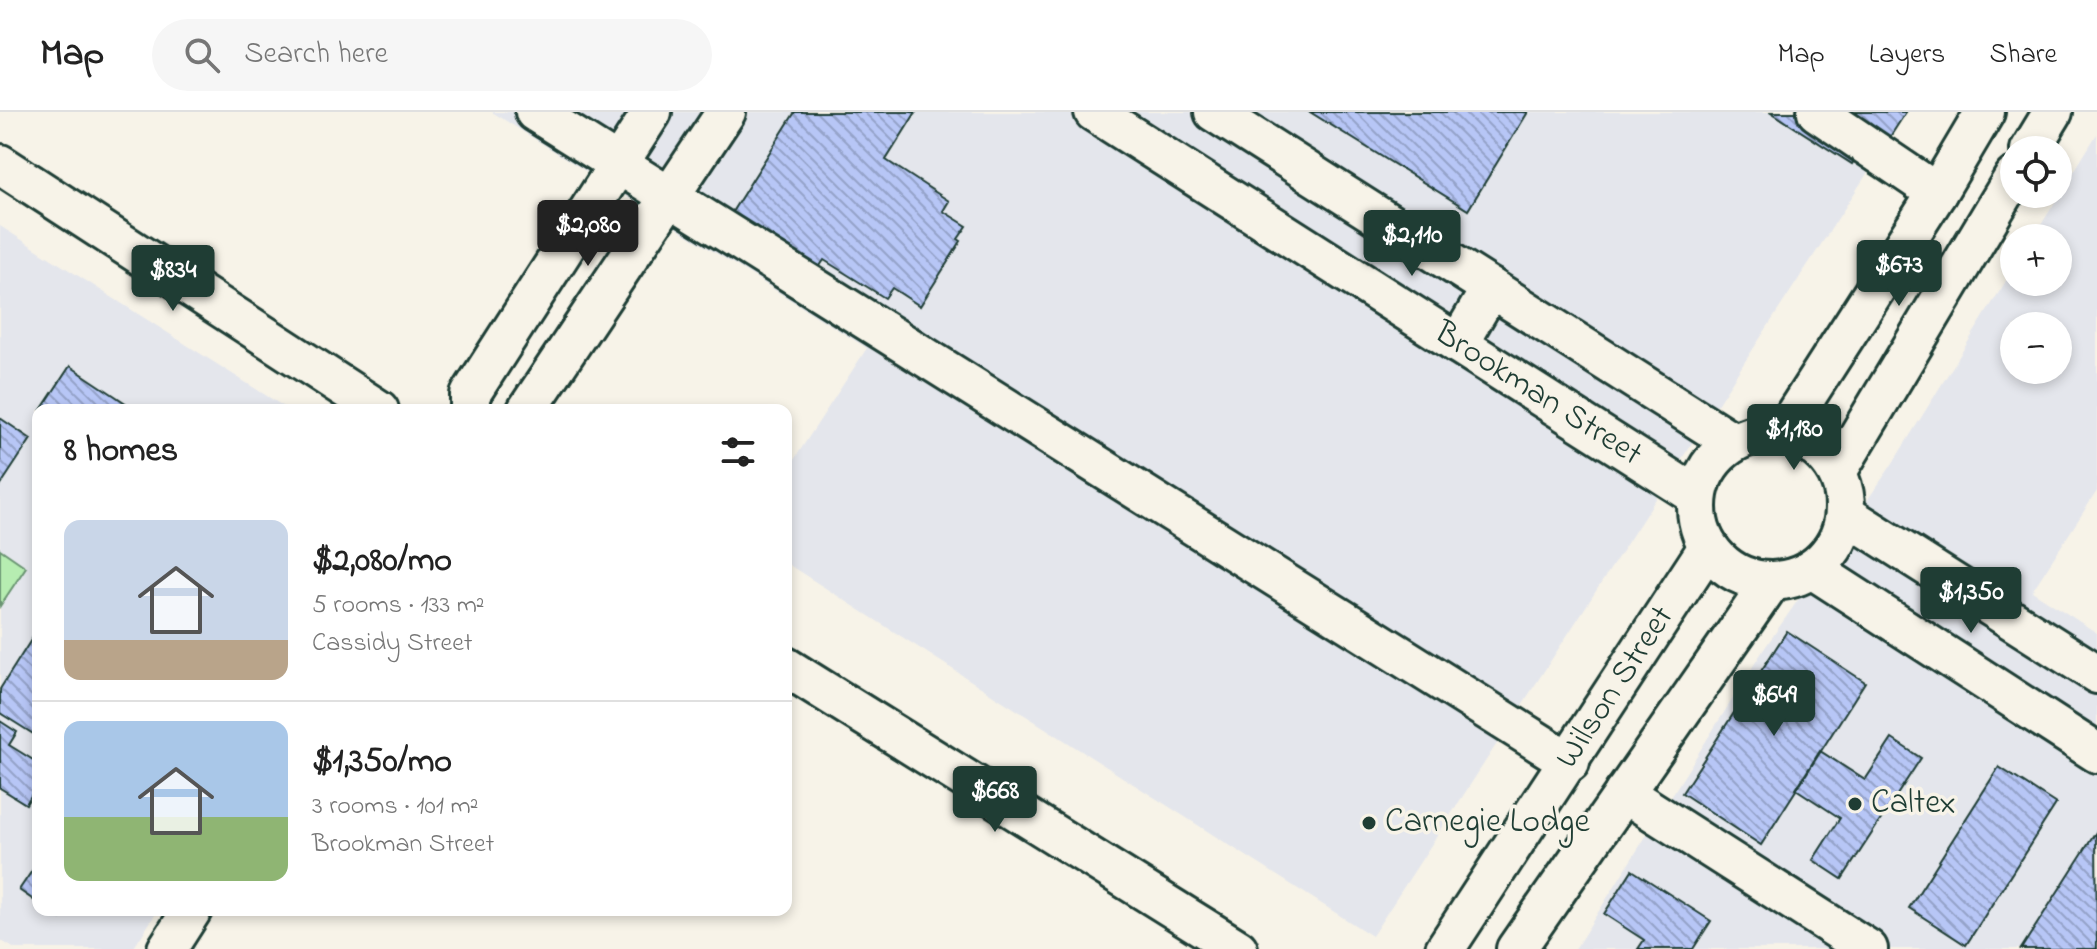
<!DOCTYPE html>
<html lang="en">
<head>
<meta charset="utf-8">
<style>
	:root { --surface:#fff; --page:#f6f6f6; --text:#222; --muted:#767676; --line:#e0e0e0; --accent:#1f3d34 }
	body { margin:0; font-family:"Indie Flower",sans-serif; background:var(--page); color:var(--text); height:100vh; display:flex; flex-direction:column; font-size:30px; white-space:nowrap }
	* { box-sizing:border-box; margin:0 }
	p { font-size:26px; color:var(--muted) }
	.icon { flex:none; width:44px; height:44px; fill:none; stroke:currentColor; stroke-width:2; stroke-linecap:round; stroke-linejoin:round }
	.map { position:relative; flex:1; overflow:hidden }
	.details { position:absolute; left:32px; top:292px; width:760px; height:512px; display:flex; flex-direction:column; background:var(--surface); border-radius:16px; box-shadow:0 4px 12px #0003 }
	.details>* { flex:none }
	.controls { position:absolute; left:2000px; top:24px; display:grid; gap:16px }
	.controls a { display:grid; place-items:center; width:72px; height:72px; border-radius:50%; background:var(--surface); box-shadow:0 4px 12px #0003; font-size:40px }
	.price { position:absolute; translate:-50% -68px; padding:0 18px; border-radius:8px; background:var(--accent); color:#fff; font-size:26px; line-height:52px; filter:drop-shadow(0 2px 4px #0008) }
	.price::after { content:''; position:absolute; left:50%; top:48px; width:24px; height:18px; margin-left:-12px; background:inherit; clip-path:polygon(0 0,100% 0,50% 100%) }
	.price.selected { background:#222; color:#fff }
	ul { padding:0; list-style:none }
	li { display:flex; align-items:center; gap:24px; height:200px; padding:0 32px }
	li+li { border-top:2px solid var(--line) }
	li span { display:grid; place-items:center; flex:none; width:224px; height:160px; border-radius:16px; color:#555 }
	li>.icon { margin-inline-start:auto }
	span .icon { width:96px; height:96px; fill:#fffc; stroke-width:1 }
	li b { font-size:34px }
	h2 { display:flex; justify-content:space-between; align-items:center; height:96px; padding:0 32px; font-size:34px }
	header { display:flex; align-items:center; gap:48px; box-sizing:border-box; height:112px; padding:0 40px; background:var(--surface); border-bottom:2px solid var(--line) }
	header strong { font-size:38px }
	nav { display:flex; gap:44px; margin-inline-start:auto; font-size:28px }
	.search { width:560px; height:72px; background:var(--page); display:flex; align-items:center; gap:20px; box-sizing:border-box; padding:0 28px; border-radius:44px; color:var(--muted); font-size:30px }
	.map>svg:first-child { display:block }
</style>
</head>
<body>
<header>
<strong>Map</strong>
<div class="search"><svg class="icon" aria-label="search" viewBox="0 0 24 24"><circle cx="10" cy="10" r="6"/><path d="M15 15l6 6"/></svg>Search here</div>
<nav><a>Map</a><a>Layers</a><a>Share</a></nav>
</header>
<div class="map">
<svg width="2097" height="837" viewBox="0 0 2097 837">
	<defs>
		<pattern id="building-back-hatch" width="6" height="6" patternUnits="userSpaceOnUse" patternTransform="scale(2)"><rect width="6" height="6" fill="#b7c6f6"/><path d="M-1 5l2 2M0 0l6 6M5-1l2 2" fill="none" stroke="#94a2c8"/></pattern>
	</defs>
	<rect width="100%" height="100%" fill="#f7f3e8"/>
	<filter id="ink" filterUnits="userSpaceOnUse"><feTurbulence type="fractalNoise" baseFrequency=".0125" numOctaves="2"/><feDisplacementMap in="SourceGraphic" scale="16" xChannelSelector="R" yChannelSelector="G"/><feConvolveMatrix kernelMatrix="1 2 1 2 8 2 1 2 1" color-interpolation-filters="sRGB"/></filter>
	<g filter="url(#ink)">
		<path fill="#e4e6ec" fill-rule="evenodd" d="M 492,0 L 1907,0 L 1372,824 L 786,451 L 786,360 L 867,236 Z
			M 2097,22 L 2097,379 L 2032,479 L 2097,521 L 2097,837 L 1575,837 L 1764,537 L 1891,354 L 2014,156 L 2014,170 L 2058,170 L 2058,126 L 2033,126 ZM 2014,214 L 2058,214 L 2058,258 L 2014,258 Z
			M 0,114 L 289,298 L 38,298 L 38,798 L 158,798 L 133,837 L 15,837 L 0,828 Z"/>
		<path fill="#b6edb1" stroke="#6a9572" stroke-width="2" d="M 0,437 L 26,455 L 0,494 Z"/>
		<path fill="url(#building-back-hatch)" stroke="#1f3d34" stroke-width="2" d="M 795,0 L 916,0 L 886,48 L 949,89 L 943,99 L 967,114 L 958,127 L 961,129 L 920,194 L 892,176 L 885,186 L 824,148 L 814,163 L 727,108 Z
			M 1310,0 L 1528,0 L 1468,98 Z
			M 1771,0 L 1906,0 L 1888,28 L 1873,19 L 1852,52 Z
			M 70,254 L 136,298 L 41,298 Z
			M 0,306 L 31,327 L 0,374 Z
			M 38,517 L 38,625 L 0,601 L 0,577 Z
			M 1787,519 L 1865,570 L 1761,733 L 1682,681 Z
			M 0,609 L 17,620 L 9,633 L 38,651 L 38,672 L 26,692 L 0,676 Z
			M 1892,627 L 1921,646 L 1842,767 L 1813,748 L 1840,706 L 1796,677 L 1820,639 L 1865,668 Z
			M 1999,655 L 2056,692 L 1966,833 L 1909,796 Z
			M 2096,720 L 2097,837 L 2021,837 Z
			M 38,750 L 38,791 L 19,778 Z
			M 1632,758 L 1711,809 L 1693,837 L 1638,837 L 1644,828 L 1604,802 Z
			M 48,798 L 65,798 L 60,806 Z"/>
		<g fill="none" stroke-linecap="round" stroke-linejoin="round">
			<g stroke="#1f3d34" stroke-width="44">
				<g id="minor">
					<path d="M 535,0 L 1570,650"/>
					<path id="s1" d="M 1094,0 L 1697,384"/>
					<path d="M 1214,0 L 1733,330"/>
					<path d="M 1817,0 L 1937,81"/>
					<path d="M 2030,38 L 2053,0"/>
					<path d="M 0,52 L 379,298"/>
					<path d="M 1458,232 L 1491,176"/>
					<path d="M 470,298 L 470,283 L 652,0"/>
					<path d="M 527,298 L 726,0"/>
					<path d="M 1783,321 L 1937,81 L 1985,0"/>
					<circle cx="1771" cy="395" r="74"/>
					<path d="M 1837,360 L 2014,65"/>
					<path d="M 1845,402 L 2097,562"/>
					<path d="M 1812,457 L 2097,641"/>
					<path d="M 786,555 L 1238,837"/>
					<path d="M 1624,681 L 1868,837"/>
					<path d="M 167,837 L 192,798"/>
					<path id="s2" d="M 1445,837 L 1708,435"/>
					<path d="M 1516,837 L 1771,470"/>
				</g>
			</g>
			<use href="#minor" stroke="#f7f3e8" stroke-width="38"/>
		</g>
	</g>
	<g fill="#1f3d34" stroke="#f7f3e8" stroke-width="3">
		<circle cx="1855" cy="692" r="8"/>
		<circle cx="1369" cy="711" r="8"/>
	</g>
	<g text-anchor="middle" dominant-baseline="central" stroke-width="7" stroke-linejoin="round" paint-order="stroke">
		<g font-size="34" fill="#1f3d34" stroke="#f7f3e8">
			<text stroke="none"><textPath href="#s1" startOffset="526">Brookman Street</textPath></text>
			<text stroke="none"><textPath href="#s2" startOffset="312">Wilson Street</textPath></text>
		</g>
		<g font-size="34" fill="#1f3d34" stroke="#f7f3e8" text-anchor="start">
			<text x="1871" y="692">Caltex</text>
			<text x="1385" y="711">Carnegie Lodge</text>
		</g>
	</g>
</svg>
<div class="controls">
<a><svg class="icon" aria-label="locate" viewBox="0 0 24 24"><circle cx="12" cy="12" r="6"/><path d="M12 2v4M12 18v4M2 12h4M18 12h4"/></svg></a>
<a>+</a>
<a>−</a>
</div>
<b class="price selected" style="left:588px;top:156px">$2,080</b>
<b class="price" style="left:1412px;top:166px">$2,110</b>
<b class="price" style="left:1899px;top:196px">$673</b>
<b class="price" style="left:173px;top:201px">$834</b>
<b class="price" style="left:1794px;top:360px">$1,180</b>
<b class="price" style="left:1971px;top:523px">$1,350</b>
<b class="price" style="left:1774px;top:626px">$649</b>
<b class="price" style="left:995px;top:722px">$668</b>
<section class="details">
<h2>8 homes<svg class="icon" aria-label="filters" viewBox="0 0 24 24"><path d="M4 7h16M4 17h16"/><circle cx="9" cy="7" r="2"/><circle cx="15" cy="17" r="2"/></svg></h2>
<ul>
<li><span style="background:linear-gradient(#c9d6e8 75%,#b9a48a 0)"><svg class="icon" aria-label="home" viewBox="0 0 24 24"><path d="M3 11l9-7 9 7M6 9v11h12V9"/></svg></span><div><b>$2,080/mo</b><p>5 rooms · 133 m²</p><p>Cassidy Street</p></div></li>
<li><span style="background:linear-gradient(#a9c7e8 60%,#8fb573 0)"><svg class="icon" aria-label="home" viewBox="0 0 24 24"><path d="M3 11l9-7 9 7M6 9v11h12V9"/></svg></span><div><b>$1,350/mo</b><p>3 rooms · 101 m²</p><p>Brookman Street</p></div></li>
</ul>
</section>
</div>
</body>
</html>
